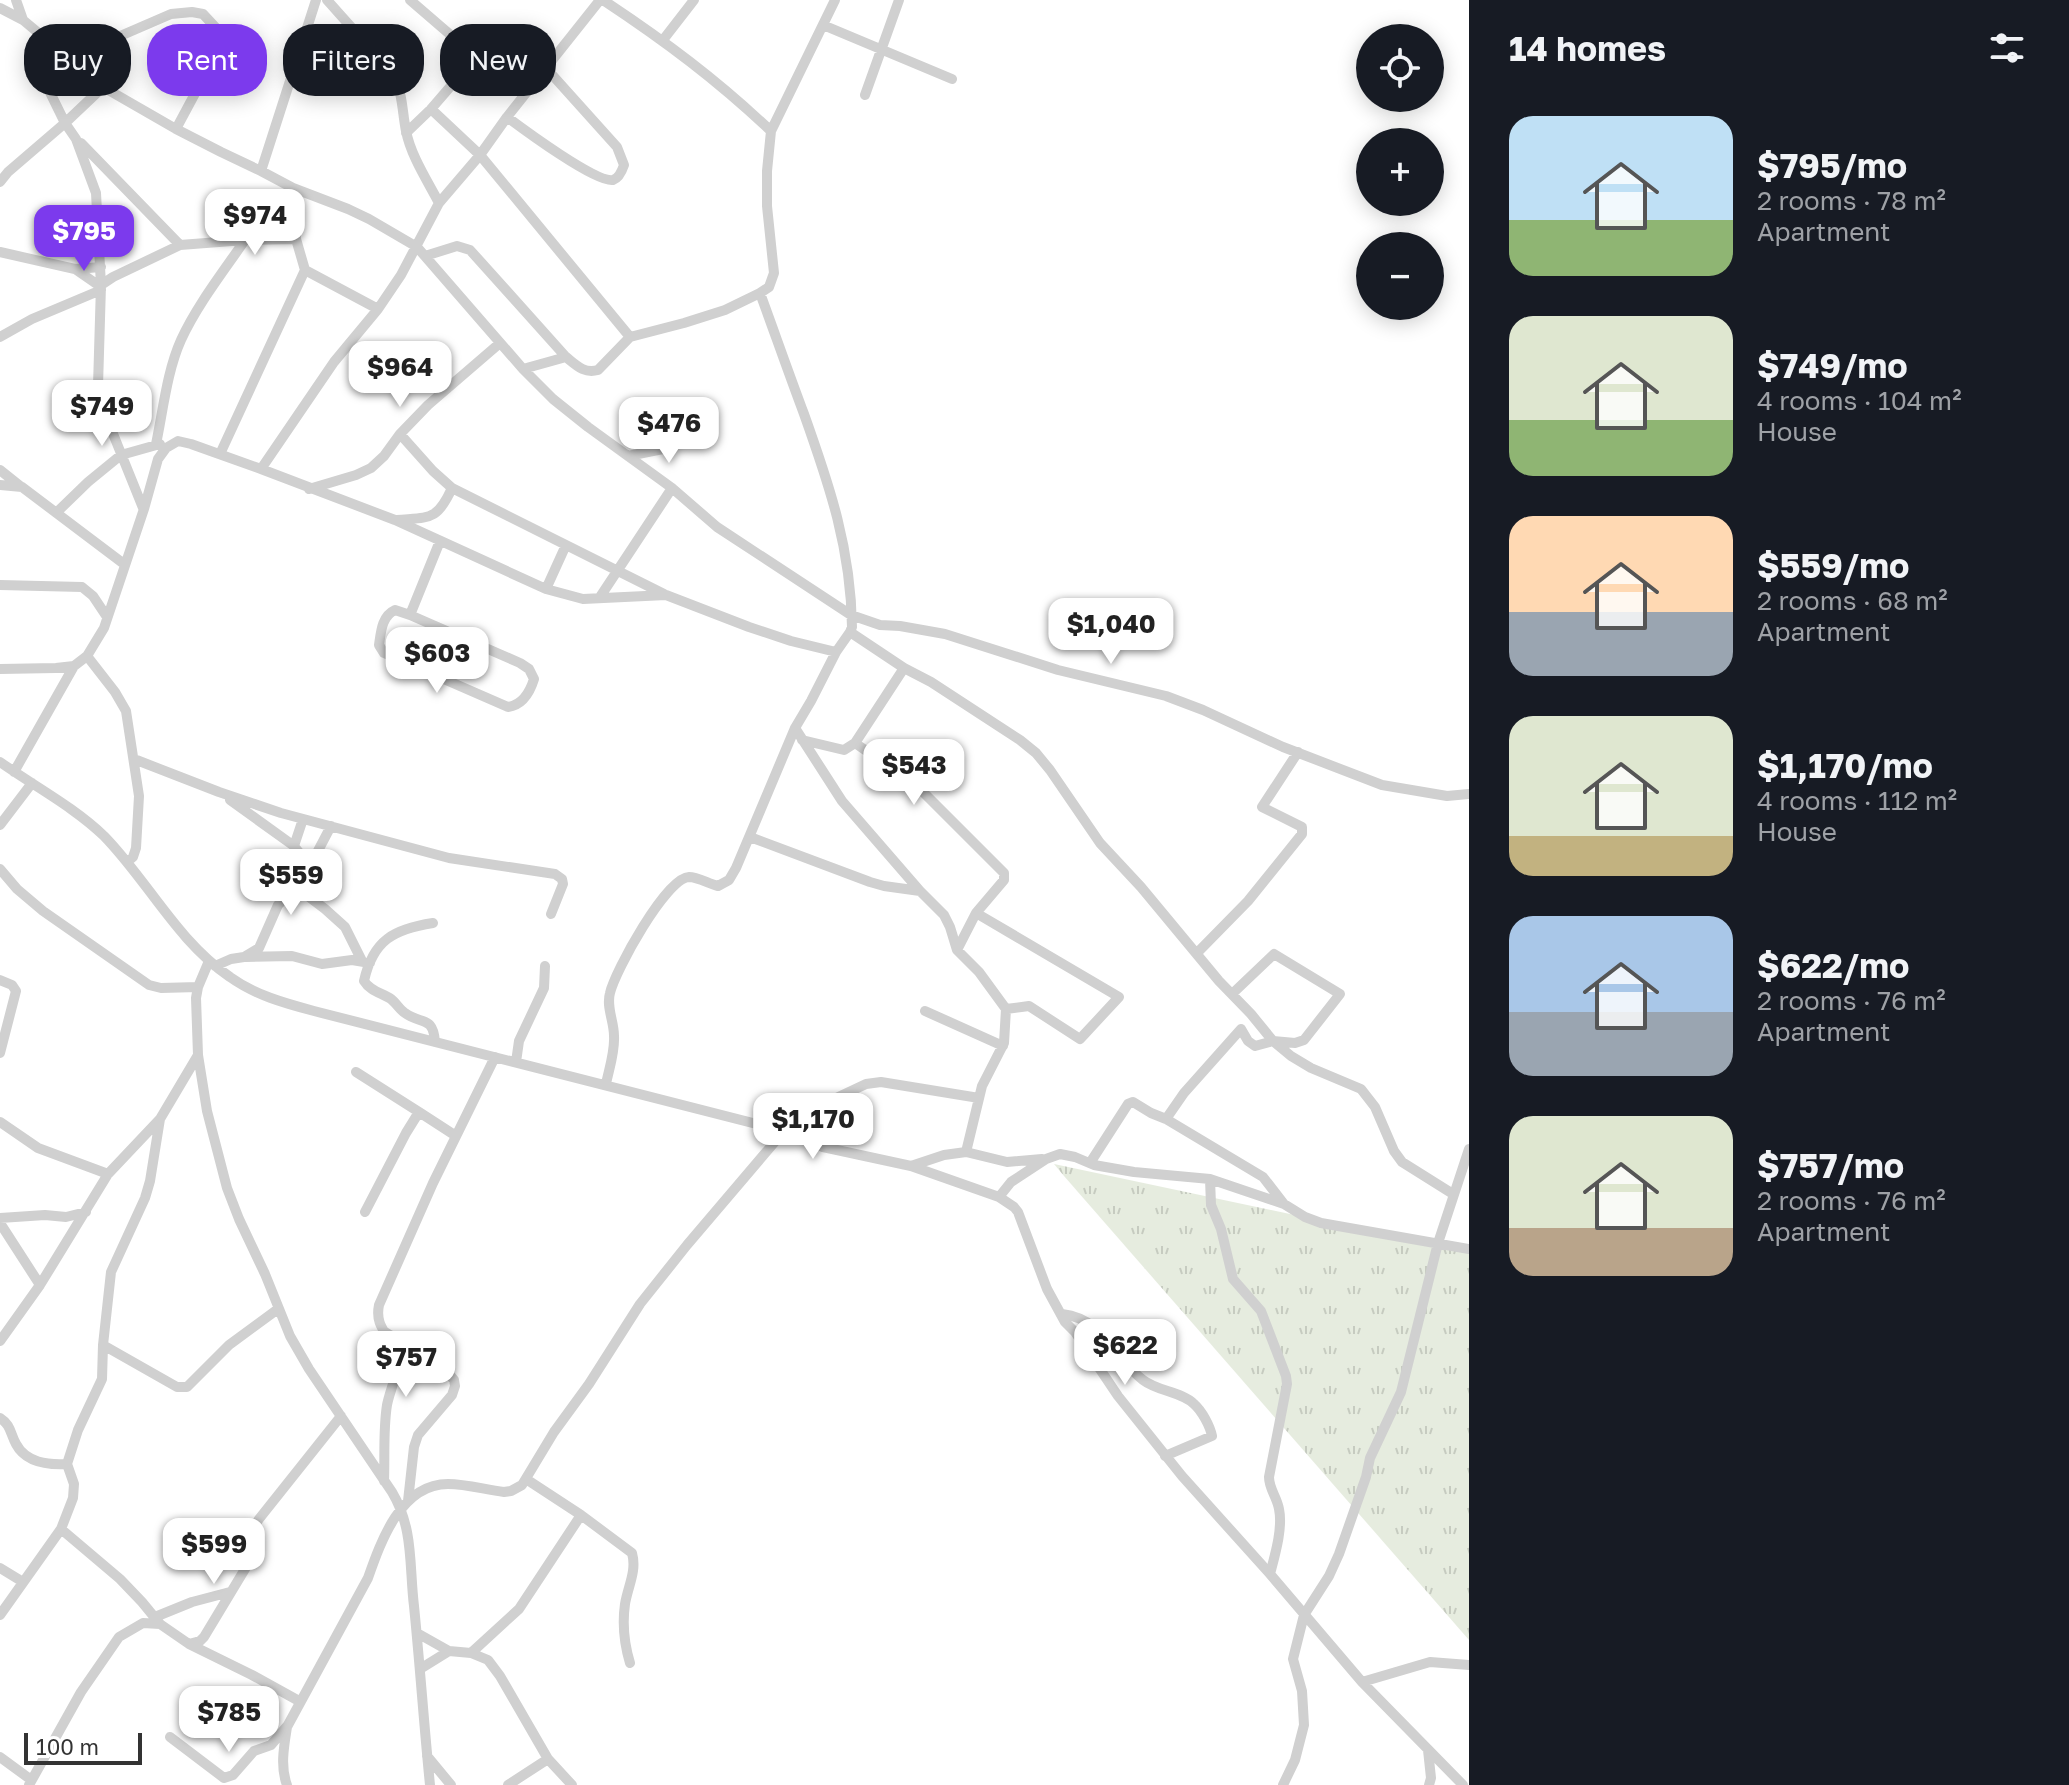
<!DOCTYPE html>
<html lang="en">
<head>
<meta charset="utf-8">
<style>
	:root { --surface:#171b24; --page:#242831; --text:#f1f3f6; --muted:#9ea1a6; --accent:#7c3aed }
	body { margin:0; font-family:"Golos Text",sans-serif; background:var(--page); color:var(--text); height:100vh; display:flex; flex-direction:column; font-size:30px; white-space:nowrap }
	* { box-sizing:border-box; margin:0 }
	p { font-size:26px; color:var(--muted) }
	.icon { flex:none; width:44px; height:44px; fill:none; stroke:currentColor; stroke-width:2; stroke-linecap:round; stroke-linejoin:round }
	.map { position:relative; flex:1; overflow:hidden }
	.sheet { display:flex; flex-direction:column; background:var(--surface); width:600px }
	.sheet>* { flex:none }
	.banner { position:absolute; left:24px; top:24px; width:760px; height:72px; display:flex; gap:16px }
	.tools { position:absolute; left:1356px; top:24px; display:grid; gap:16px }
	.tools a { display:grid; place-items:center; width:88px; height:88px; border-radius:50%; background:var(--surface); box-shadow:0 4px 20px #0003; font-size:40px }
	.scale { position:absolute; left:24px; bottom:20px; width:118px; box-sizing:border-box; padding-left:8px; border:4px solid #333; border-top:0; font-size:22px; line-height:28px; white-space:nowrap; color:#333; -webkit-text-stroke:6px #fff; paint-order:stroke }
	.price { position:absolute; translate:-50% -68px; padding:0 18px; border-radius:16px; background:#fff; color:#222; font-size:26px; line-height:52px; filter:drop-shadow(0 2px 4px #0008) }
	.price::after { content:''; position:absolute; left:50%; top:48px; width:24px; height:18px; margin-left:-12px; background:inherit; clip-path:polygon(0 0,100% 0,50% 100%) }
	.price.active { background:var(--accent); color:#fff }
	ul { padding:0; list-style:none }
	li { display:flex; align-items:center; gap:24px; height:200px; padding:0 40px }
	li span { display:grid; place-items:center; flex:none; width:224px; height:160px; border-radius:24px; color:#555 }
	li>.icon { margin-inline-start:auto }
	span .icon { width:96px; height:96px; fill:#fffc; stroke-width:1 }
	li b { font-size:34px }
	h2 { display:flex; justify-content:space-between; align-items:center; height:96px; padding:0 40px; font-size:34px }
	.pill { padding:0 28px; border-radius:32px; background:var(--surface); box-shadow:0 4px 20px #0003; font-size:28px; line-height:72px }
	.pill.active { background:var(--accent); color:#fff }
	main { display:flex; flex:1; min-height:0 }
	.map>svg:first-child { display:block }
</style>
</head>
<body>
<main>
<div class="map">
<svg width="1469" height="1785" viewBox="0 0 1469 1785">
	<defs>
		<pattern id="grass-tufts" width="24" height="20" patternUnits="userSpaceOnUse" patternTransform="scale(2)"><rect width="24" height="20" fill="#e6ecdf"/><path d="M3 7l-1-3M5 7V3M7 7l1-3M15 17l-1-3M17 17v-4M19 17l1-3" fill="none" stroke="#c6cbc0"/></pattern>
	</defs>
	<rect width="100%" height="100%" fill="#fff"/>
	<path fill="url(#grass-tufts)" d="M 1054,1164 L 1469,1252 L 1469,1640 L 1064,1176 Z"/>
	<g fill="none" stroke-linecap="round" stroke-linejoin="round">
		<path stroke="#d0d0d0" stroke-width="10" d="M 16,0 L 23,20 L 103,87 L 176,129 L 221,152 L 261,171 L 293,188 L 348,209 L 369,219 L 417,247 L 523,369 L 553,399 L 588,427 L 672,488 L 717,527 L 851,615 L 880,625 L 900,626 L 945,634 L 1058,670 L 1166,696 L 1203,710 L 1283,747 L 1382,785 L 1447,796 L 1469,794
			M 327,0 L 393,74 C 403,93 402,111 406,131 C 411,156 427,180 439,203
			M 603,0 C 665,41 717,80 771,131
			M 0,8 L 23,20
			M 823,25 L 952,79
			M 43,36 L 40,66 L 42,76 L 65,123 L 76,139 L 96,193 L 101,285 L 98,386 L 101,404 L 143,508
			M 663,40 L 694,0
			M 67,59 L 171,14 L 192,12 L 203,14 L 216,28 L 217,41 L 213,60 L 176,129
			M 865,95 L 899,0
			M 431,109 L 480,155 L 630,337
			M 507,117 C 523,129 596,183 613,180 C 619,178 622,171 624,165 L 617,147 L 546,68
			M 406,133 L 431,109 L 469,65 L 471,58 L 468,50 L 410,0
			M 81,143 L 180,245
			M 261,171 L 316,0
			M 0,182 L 8,172 L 65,123 L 103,87
			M 293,188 L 296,239
			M 0,252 L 75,269 L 101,267
			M 425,256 L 457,246 L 470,250 L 566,357 C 576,365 584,374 598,370 L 630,337 L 684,323 L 725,310 L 760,293
			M 75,269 L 101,287
			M 101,285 L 113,277 L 180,245 L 245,240 L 296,239 L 305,270 L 378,309
			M 0,337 L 32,319 L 101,290
			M 523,369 L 566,357
			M 400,434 L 433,471 L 452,488
			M 156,444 C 163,411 167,371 181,340 C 197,305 223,272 245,240
			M 220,454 L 305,270
			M 628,456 L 673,447 L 689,434
			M 261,469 L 395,520 L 546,589 L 583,599 L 666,595 L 749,627 L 791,641 L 836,652
			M 0,470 L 20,486
			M 0,485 L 22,487 L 124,564
			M 309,489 L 356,475 L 371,468 L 384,456 L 400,434 L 428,405 L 500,343
			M 57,512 L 88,482 L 121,455 L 160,444
			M 397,520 C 430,517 437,521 452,488 L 664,594
			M 0,585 L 82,587 L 93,596 L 107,617
			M 546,589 L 566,545
			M 600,597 L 672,488
			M 410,615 L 395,610 C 382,616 381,631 379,645 L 384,653 L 508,707 C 522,705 530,692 534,679 L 529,669 L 520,663 L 410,615 L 440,541
			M 850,632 L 904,668 L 931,682 L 1020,740 L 1036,753 L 1050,770 L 1100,843 L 1141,887 L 1219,981 L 1251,1014 L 1273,1041 L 1291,1056 L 1311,1068 L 1361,1089 L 1375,1107 L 1394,1151 L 1402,1162 L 1453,1194
			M 87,656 L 115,692 L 126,711 L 139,796 L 136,848 L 133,857 L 127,862
			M 0,669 L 56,668 L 74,666 L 87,656 L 104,628 L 144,509 L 158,459 L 166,448 L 178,441 L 191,444 L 261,469 L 334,362 L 378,309 L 401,275 L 439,203 L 480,155 L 507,117 L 600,0
			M 795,728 L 842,801 L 920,891 L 944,915 L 950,927 L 957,950 L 979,972 L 1006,1009
			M 802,740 L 844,750 L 855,743 L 917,786 L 1004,873 L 1004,880 L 976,913
			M 855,743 L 904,668
			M 134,759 L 219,792 L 281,813 L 449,858 L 555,874 L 562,879 L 563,884 L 551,914
			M 0,762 C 34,786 74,807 104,836 C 148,881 177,941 230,977 C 255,995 284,1003 314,1011 L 784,1131 L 823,1147 L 911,1166 L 999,1197 L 1014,1207 L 1018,1212 L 1047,1289 L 1065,1322 L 1075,1332 L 1118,1396 L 1182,1476 L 1270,1574 L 1362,1682 L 1463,1785
			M 14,772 L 74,666
			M 230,800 L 294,846 L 310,866
			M 0,825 L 32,783
			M 750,837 L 870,882 L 884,886 L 920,891
			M 294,846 L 303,819
			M 0,869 L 17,889 L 43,911 L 149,985 L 161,988 L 198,987
			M 296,887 L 325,909 L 345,927 L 362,961
			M 433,923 C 394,929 373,940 364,981 C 370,991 382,993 391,999 C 396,1003 400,1010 405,1013 C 421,1025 433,1015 435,1042
			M 957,950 L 976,913 L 1119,997 L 1080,1039 L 1029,1006 L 1006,1009 L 1004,1043 L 982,1086 L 966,1152
			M 1197,953 L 1248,901 L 1302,834 L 1302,827 L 1262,807 L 1298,752
			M 246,957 L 292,956 L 322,964 L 352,960 L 370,963
			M 209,961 L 198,987 L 196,998 L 198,1055 L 207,1111 L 227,1188 L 239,1219 L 265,1274 L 290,1336 L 309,1369 L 392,1492 C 414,1529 409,1565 414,1606 C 420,1666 424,1725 430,1785
			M 215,966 L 231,959 L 244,957 L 259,948 L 278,905 L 296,887 L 310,866 L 331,826
			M 0,980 L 12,985 L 16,991 L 0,1053
			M 925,1011 L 1003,1046
			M 516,1062 L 519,1041 L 544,988 L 545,966
			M 356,1072 L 419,1112
			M 606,1084 C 609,1069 615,1052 614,1036 C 614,1021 606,1007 610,993 C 615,971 666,878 689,877 C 698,877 709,884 718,886 L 729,880 L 736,868 L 795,728 L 811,701 L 836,652 L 850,632 L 852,627 C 851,549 830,487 804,414 C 789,374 775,334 760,293 L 769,287 L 774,273 L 767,206 L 767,171 L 771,131 L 835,0
			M 1166,1119 L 1263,1177 L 1284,1204
			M 0,1122 L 38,1148 L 108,1174
			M 823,1147 L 832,1100 L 866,1084 L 881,1082 L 979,1098
			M 1090,1163 L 1128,1104 L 1133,1102 L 1151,1113 L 1166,1119 L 1184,1093 L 1241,1029 L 1248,1041 L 1255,1046 L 1273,1041 L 1295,1043 L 1304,1040 L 1340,994 L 1274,954 L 1232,994
			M 911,1166 L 944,1155 L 966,1152 L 1007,1162 L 1042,1159
			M 1210,1179 L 1211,1205 L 1221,1229 L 1233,1279 L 1261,1311 L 1286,1376 L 1287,1384 L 1269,1477 C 1269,1489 1277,1497 1279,1509 C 1283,1528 1275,1555 1270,1574
			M 999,1197 L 1011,1182 L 1046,1159 L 1060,1154 L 1075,1157 L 1094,1165 L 1134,1172 L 1210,1179 L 1284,1204 L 1305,1217 L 1321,1223 L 1469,1249
			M 365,1212 L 406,1133 L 419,1112 L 456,1136
			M 0,1218 L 45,1215 L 66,1217 L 86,1212
			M 0,1223 L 40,1285
			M 1062,1314 C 1105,1319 1114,1358 1143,1380 C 1157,1391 1182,1392 1194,1404 C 1202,1411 1210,1426 1212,1436 L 1165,1456
			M 385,1332 L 444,1368 L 454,1380 L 455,1386 L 452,1395 L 418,1435 L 414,1447 L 408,1501
			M 0,1341 L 40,1285 L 108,1174 L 160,1119 L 198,1055
			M 103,1345 L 177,1387 L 187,1387 L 229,1345 L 278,1309
			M 0,1418 C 11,1425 10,1433 16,1444 C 26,1463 48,1465 67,1464
			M 526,1479 L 581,1515 L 632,1553 C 637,1571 628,1586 625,1604 C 622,1625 624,1643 630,1663
			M 384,1481 C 385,1456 383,1430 387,1405 C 390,1389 399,1374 396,1356 C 392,1335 374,1329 379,1305 L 433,1183 L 495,1057
			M 61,1529 L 120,1579 L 142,1602 L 160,1624 L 189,1644
			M 0,1568 L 23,1582
			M 0,1615 L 61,1529 L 73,1498 L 74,1484 L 67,1464 L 78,1430 L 102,1379 L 103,1345 L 111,1272 L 145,1198 L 150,1181 L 160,1119
			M 155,1617 L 192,1602 L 230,1592
			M 417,1633 L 449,1651 L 471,1653 L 488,1660 L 500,1676 L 548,1759
			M 471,1653 L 519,1609 L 581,1515
			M 420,1669 L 449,1651
			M 1362,1682 L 1430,1662 L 1469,1665
			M 299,1701 L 252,1675 L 189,1644 L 200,1641 L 204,1637 L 245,1569 C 252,1552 248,1535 259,1519 L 341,1416
			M 287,1727 C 284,1746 280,1767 287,1785
			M 170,1737 L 224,1778 L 233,1775 L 254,1751 L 271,1745 L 288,1725 L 368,1578 C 381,1541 401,1484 448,1484 C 467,1484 486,1490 504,1492 L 511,1491 L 522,1485 L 554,1432 L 589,1384 L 640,1304 L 687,1245 L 784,1131 C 789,1108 812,1105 832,1100
			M 1428,1750 L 1431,1778 L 1429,1785
			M 427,1756 L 451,1785
			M 0,1757 L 30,1779
			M 29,1785 L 81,1692 L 119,1637 L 143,1623 L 160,1624
			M 508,1785 L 548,1759 L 572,1785
			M 1283,1785 L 1295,1760 L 1304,1725 L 1302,1691 L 1293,1659 L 1304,1615 L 1329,1576 L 1339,1554 L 1366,1477 L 1370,1458 L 1401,1392 L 1438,1243 L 1469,1149"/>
	</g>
</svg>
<div class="tools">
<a><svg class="icon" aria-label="locate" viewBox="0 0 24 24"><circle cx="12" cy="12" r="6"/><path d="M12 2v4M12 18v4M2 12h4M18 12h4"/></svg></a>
<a>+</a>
<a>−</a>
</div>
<div class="scale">100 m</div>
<b class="price" style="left:255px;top:257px">$974</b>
<b class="price active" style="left:84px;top:273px">$795</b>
<b class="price" style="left:400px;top:409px">$964</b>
<b class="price" style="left:102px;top:448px">$749</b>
<b class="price" style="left:669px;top:465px">$476</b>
<b class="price" style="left:1111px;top:666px">$1,040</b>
<b class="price" style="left:437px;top:695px">$603</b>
<b class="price" style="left:914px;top:807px">$543</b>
<b class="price" style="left:291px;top:917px">$559</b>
<b class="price" style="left:813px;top:1161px">$1,170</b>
<b class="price" style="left:1125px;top:1387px">$622</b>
<b class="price" style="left:406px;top:1399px">$757</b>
<b class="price" style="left:214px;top:1586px">$599</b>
<b class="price" style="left:229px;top:1754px">$785</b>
<div class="banner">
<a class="pill">Buy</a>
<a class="pill active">Rent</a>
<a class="pill">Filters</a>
<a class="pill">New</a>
</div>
</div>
<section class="sheet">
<h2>14 homes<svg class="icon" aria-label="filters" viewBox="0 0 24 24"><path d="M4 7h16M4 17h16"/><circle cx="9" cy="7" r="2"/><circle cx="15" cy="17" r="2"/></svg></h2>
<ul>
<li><span style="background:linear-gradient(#bfe0f5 65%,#8fb573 0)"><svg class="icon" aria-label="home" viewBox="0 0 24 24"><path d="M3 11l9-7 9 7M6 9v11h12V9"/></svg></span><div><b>$795/mo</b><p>2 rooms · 78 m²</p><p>Apartment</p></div></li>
<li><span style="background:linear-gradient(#dfe7d0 65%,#8fb573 0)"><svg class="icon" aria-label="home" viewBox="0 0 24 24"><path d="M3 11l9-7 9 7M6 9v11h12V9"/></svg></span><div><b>$749/mo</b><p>4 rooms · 104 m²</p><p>House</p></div></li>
<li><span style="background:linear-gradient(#ffd9b3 60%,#9aa5b1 0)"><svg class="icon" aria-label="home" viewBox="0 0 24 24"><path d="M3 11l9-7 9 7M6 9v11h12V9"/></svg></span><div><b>$559/mo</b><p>2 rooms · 68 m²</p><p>Apartment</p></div></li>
<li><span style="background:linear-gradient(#dfe7d0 75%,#c2b280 0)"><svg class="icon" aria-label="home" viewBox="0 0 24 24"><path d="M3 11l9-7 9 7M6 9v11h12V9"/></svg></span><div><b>$1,170/mo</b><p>4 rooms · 112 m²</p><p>House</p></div></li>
<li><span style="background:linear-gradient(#a9c7e8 60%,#9aa5b1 0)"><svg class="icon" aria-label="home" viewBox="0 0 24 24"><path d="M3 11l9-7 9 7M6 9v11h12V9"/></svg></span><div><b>$622/mo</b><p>2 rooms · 76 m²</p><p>Apartment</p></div></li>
<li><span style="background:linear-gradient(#dfe7d0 70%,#b9a48a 0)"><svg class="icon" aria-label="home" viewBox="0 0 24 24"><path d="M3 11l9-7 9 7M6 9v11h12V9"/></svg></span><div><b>$757/mo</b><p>2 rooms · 76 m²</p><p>Apartment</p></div></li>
</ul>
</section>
</main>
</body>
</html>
